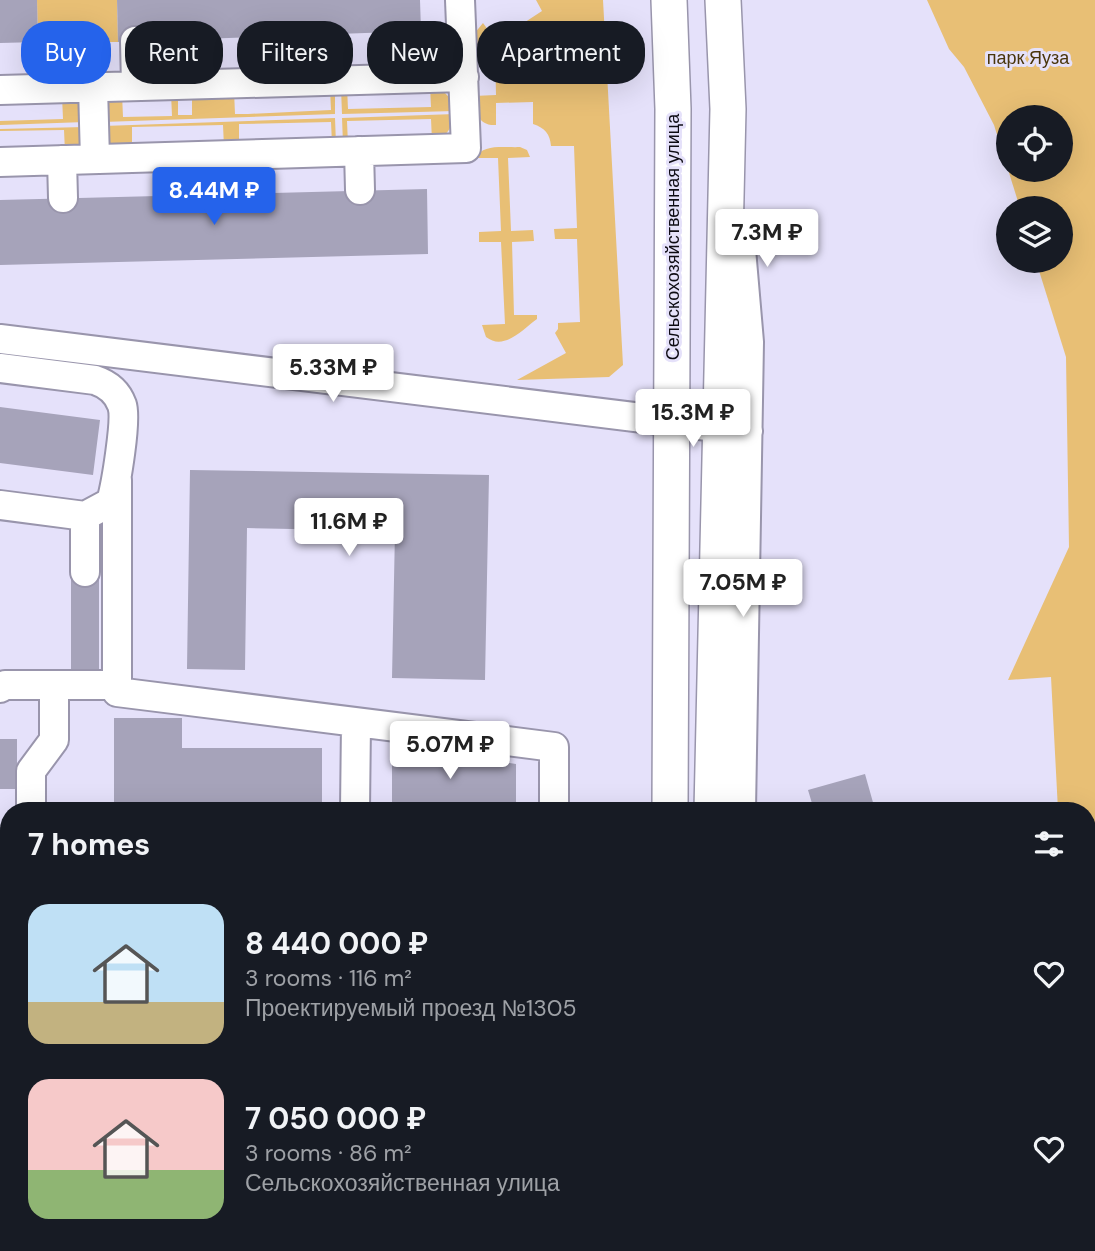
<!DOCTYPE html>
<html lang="en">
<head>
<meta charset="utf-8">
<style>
	:root { --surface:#171b24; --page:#242831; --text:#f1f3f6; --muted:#9ea1a6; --accent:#2563eb }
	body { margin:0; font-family:"DM Sans",sans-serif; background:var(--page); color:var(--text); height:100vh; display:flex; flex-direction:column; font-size:26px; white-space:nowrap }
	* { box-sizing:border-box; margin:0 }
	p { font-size:23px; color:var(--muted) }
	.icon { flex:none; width:38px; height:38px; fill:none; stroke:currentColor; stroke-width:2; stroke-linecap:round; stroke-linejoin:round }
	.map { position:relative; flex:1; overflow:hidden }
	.drawer { position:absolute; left:0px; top:802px; width:1096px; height:450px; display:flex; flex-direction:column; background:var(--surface); border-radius:28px 28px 0 0; box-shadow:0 7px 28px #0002 }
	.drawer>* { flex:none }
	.hud { position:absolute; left:21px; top:21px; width:700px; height:63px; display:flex; gap:14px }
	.buttons { position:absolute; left:996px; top:105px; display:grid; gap:14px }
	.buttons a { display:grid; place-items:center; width:77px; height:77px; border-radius:50%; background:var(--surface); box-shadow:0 7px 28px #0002; font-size:35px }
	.price { position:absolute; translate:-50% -60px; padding:0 16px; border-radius:7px; background:#fff; color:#222; font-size:23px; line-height:46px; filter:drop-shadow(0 2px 4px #0008) }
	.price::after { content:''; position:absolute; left:50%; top:42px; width:21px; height:16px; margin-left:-10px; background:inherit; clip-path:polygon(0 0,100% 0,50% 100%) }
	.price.current { background:var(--accent); color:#fff }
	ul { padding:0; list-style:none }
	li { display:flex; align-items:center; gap:21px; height:175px; padding:0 28px }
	li span { display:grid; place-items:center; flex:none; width:196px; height:140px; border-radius:21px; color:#555 }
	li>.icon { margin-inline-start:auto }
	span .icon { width:84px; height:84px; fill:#fffc; stroke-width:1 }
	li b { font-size:30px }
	h2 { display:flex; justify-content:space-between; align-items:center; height:84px; padding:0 28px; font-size:30px }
	.chip { padding:0 24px; border-radius:28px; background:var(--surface); box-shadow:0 7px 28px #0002; font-size:24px; line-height:63px }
	.chip.current { background:var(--accent); color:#fff }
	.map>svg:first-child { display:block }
</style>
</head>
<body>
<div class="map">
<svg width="1095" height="1251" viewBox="0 0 1095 1251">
	<rect width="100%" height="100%" fill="#e5e1fa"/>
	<path fill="#e8bf75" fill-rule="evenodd" d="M 37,0 L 117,0 L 118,42 L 38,42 Z
		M 536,0 L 603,0 L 623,365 L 609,377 L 517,380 L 566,353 L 555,333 L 558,329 L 558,323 L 580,322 L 577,239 L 555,239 L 554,229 L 577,228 L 574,146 L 551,146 C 550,134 545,128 533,124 L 533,102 L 496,103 L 496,125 C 477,126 476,111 474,96 L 496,95 L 495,50 L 472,50 L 474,34 L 483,23 L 496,41 L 542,11 Z
		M 927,0 L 1095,0 L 1095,905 L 1087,885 L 1087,810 L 1058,810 L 1051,677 L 1008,680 L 1069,547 L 1066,357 L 1036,261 L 1060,261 L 1060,208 L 1020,208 L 994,125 L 964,67 L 949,49 ZM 1008,117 L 1060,117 L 1060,170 L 1008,170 Z
		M 430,85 C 445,91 450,95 455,111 L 342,114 L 341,88 L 347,87 L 348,109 L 431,107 Z
		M 330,88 L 335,88 L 335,114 L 103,122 L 103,108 L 109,97 L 122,94 L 123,117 L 172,116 L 171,93 L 178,93 L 178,115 L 192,115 L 192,92 L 234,91 L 235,114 L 248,114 L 331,110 Z
		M 62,96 L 74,97 L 82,103 L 85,122 L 0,125 L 0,121 L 63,119 Z
		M 455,114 C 451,129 447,137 432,141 L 431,119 L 347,121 L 348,144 L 343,144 L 342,118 Z
		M 335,118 L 336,144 L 332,144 L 331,122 L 239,124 L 239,147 L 224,147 L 223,125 L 132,127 L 132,150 L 107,145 L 103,126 Z
		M 85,127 L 82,145 L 65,152 L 64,130 L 0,131 L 0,129 Z
		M 520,147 L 527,150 L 530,157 L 508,158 L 511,231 L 533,230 L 534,241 L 512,242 L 514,315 L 537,315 L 537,319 C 522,330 504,351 486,337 L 482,325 L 505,324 L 501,242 L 479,242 L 479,232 L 501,231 L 498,158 L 476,158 C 482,143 506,148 520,147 Z"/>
	<path fill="#a6a3ba" d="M 0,0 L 37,0 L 38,42 L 0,43 Z
		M 117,0 L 420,0 L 421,31 L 118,42 Z
		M 427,189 L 428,254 L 0,265 L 0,200 Z
		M 0,407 L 100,420 L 93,475 L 0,463 Z
		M 190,470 L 489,475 L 485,680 L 392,678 L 395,531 L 247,528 L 245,670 L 187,669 Z
		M 71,572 L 99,572 L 99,674 L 71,674 Z
		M 114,718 L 182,718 L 182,748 L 322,748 L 322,810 L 114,810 Z
		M 0,739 L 17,739 L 17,789 L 0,789 Z
		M 392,747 L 466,747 L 466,756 L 516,764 L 516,810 L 392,810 Z
		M 865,774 L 874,806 L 859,810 L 814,810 L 808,790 Z
		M 0,889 L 9,889 L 9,941 L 0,941 Z"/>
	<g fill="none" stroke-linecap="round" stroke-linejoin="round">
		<g stroke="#9995ac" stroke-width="32">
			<path id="minor" d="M 135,41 L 136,86
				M 93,87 L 95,159
				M 0,90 L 464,77
				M 359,151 L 360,190
				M 62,160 L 63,198
				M 0,162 L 466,148 L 460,0
				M 739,226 L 749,342 L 741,810
				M 0,339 L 748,431
				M 0,368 L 95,380 C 107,384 117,391 122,405 C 127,419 116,485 111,502 L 85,516 L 0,505
				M 117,480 L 117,692 L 554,747 L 554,810
				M 85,516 L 85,572
				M 0,688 L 5,685 L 117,685
				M 31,810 L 31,771 L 54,740 L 54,685
				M 355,810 L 356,723
				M 0,843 L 9,843
				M 0,1138 L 9,1143
				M 0,1188 L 9,1188
				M 811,1242 L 816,1251
				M 996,1242 L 1095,1251
				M 731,1251 L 731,1242"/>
		</g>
		<g stroke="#9995ac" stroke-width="38">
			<path id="major" d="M 669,0 L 673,109 L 670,810
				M 712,810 L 728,109 L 723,0
				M 710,1242 L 710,1251
				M 663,1251 L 663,1242"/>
		</g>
		<use href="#minor" stroke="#fff" stroke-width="28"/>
		<use href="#major" stroke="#fff" stroke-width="35"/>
	</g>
	<g text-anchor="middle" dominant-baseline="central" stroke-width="6" stroke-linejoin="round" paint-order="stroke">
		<g font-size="18" fill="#49350c" stroke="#e5e1fa">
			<text x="1028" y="58">парк Яуза</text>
		</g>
		<g font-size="18" fill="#0d0b13" stroke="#e5e1fa">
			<text transform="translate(673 237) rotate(-90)">Сельскохозяйственная улица</text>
		</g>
	</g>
</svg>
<div class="buttons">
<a><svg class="icon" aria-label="locate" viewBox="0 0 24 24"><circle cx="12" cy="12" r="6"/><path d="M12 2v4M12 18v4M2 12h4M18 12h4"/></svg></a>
<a><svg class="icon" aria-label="layers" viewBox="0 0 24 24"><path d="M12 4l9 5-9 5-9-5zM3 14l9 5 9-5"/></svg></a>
</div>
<b class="price current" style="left:214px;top:227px">8.44M ₽</b>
<b class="price" style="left:767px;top:269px">7.3M ₽</b>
<b class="price" style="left:333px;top:404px">5.33M ₽</b>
<b class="price" style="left:693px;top:449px">15.3M ₽</b>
<b class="price" style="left:349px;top:558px">11.6M ₽</b>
<b class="price" style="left:743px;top:619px">7.05M ₽</b>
<b class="price" style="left:450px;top:781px">5.07M ₽</b>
<div class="hud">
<a class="chip current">Buy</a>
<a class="chip">Rent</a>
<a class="chip">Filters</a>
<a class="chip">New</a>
<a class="chip">Apartment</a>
</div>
<section class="drawer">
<h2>7 homes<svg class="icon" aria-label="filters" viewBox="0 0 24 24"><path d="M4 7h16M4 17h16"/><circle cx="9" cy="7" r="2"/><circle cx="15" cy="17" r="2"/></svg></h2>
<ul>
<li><span style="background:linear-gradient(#bfe0f5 70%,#c2b280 0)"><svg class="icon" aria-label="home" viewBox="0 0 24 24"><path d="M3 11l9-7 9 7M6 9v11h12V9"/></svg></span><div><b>8 440 000 ₽</b><p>3 rooms · 116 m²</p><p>Проектируемый проезд №1305</p></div><svg class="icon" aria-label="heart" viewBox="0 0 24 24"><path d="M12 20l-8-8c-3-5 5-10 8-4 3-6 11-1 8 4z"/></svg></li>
<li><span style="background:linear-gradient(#f6c9c9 65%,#8fb573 0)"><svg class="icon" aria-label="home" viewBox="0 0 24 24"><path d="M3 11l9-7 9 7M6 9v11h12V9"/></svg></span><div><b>7 050 000 ₽</b><p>3 rooms · 86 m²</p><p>Сельскохозяйственная улица</p></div><svg class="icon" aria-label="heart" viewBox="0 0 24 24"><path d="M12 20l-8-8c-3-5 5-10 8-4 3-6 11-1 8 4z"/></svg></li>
</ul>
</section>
</div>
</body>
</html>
